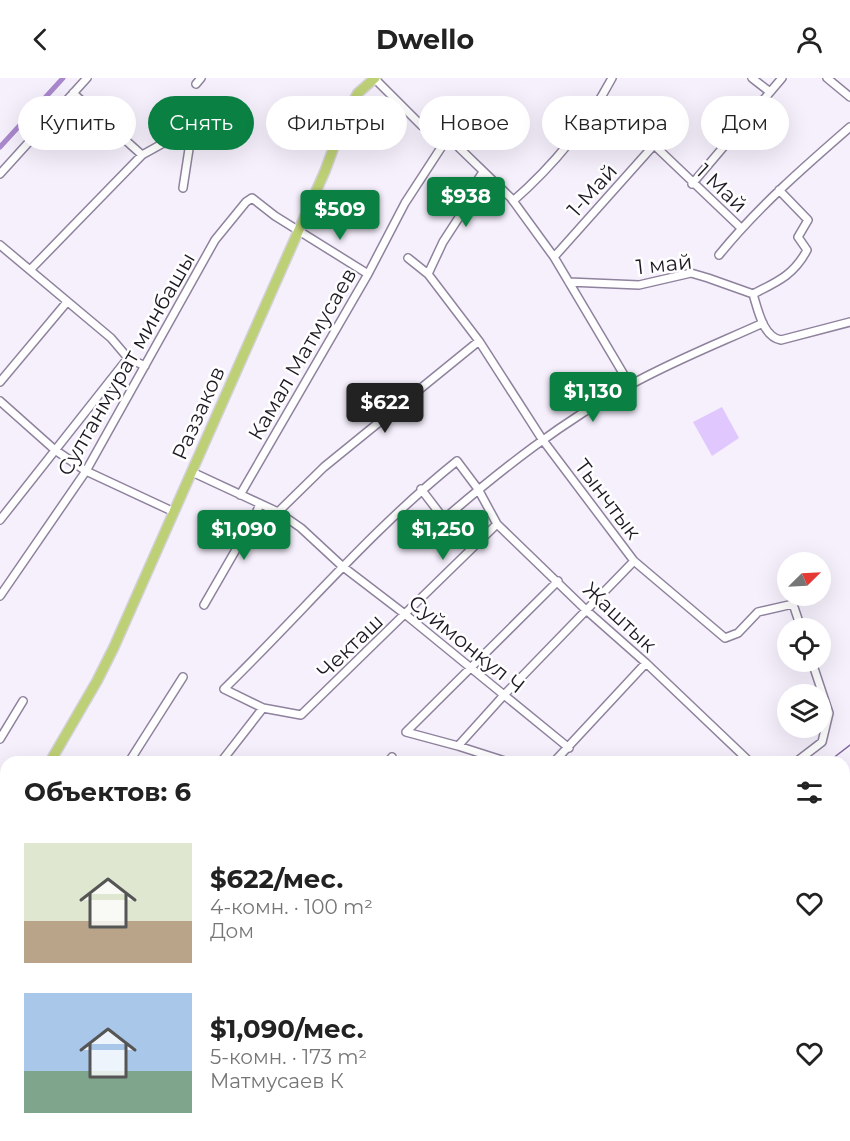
<!DOCTYPE html>
<html lang="ru">
<head>
<meta charset="utf-8">
<style>
	:root { --surface:#fff; --page:#f6f6f6; --text:#222; --muted:#767676; --accent:#0b8043 }
	body { margin:0; font-family:Montserrat,sans-serif; background:var(--page); color:var(--text); height:100vh; display:flex; flex-direction:column; font-size:22px; white-space:nowrap }
	* { box-sizing:border-box; margin:0 }
	p { font-size:20px; color:var(--muted) }
	.icon { flex:none; width:33px; height:33px; fill:none; stroke:currentColor; stroke-width:2; stroke-linecap:round; stroke-linejoin:round }
	.map { position:relative; flex:1; overflow:hidden }
	.details { position:absolute; left:0px; top:678px; width:850px; height:386px; display:flex; flex-direction:column; background:var(--surface); border-radius:18px 18px 0 0; box-shadow:0 6px 24px #0002 }
	.details>* { flex:none }
	.top-card { position:absolute; left:18px; top:18px; width:814px; height:54px; display:flex; gap:12px }
	.needle { width:39px; rotate:66deg }
	.tools { position:absolute; left:777px; top:474px; display:grid; gap:12px }
	.tools a { display:grid; place-items:center; width:54px; height:54px; border-radius:50%; background:var(--surface); box-shadow:0 6px 24px #0002; font-size:30px }
	.price { position:absolute; translate:-50% -51px; padding:0 14px; border-radius:6px; background:var(--accent); color:#fff; font-size:20px; line-height:39px; filter:drop-shadow(0 2px 3px #0008) }
	.price::after { content:''; position:absolute; left:50%; top:36px; width:18px; height:14px; margin-left:-9px; background:inherit; clip-path:polygon(0 0,100% 0,50% 100%) }
	.price.selected { background:#222; color:#fff }
	ul { padding:0; list-style:none }
	li { display:flex; align-items:center; gap:18px; height:150px; padding:0 24px }
	li span { display:grid; place-items:center; flex:none; width:168px; height:120px; border-radius:0px; color:#555 }
	li>.icon { margin-inline-start:auto }
	span .icon { width:72px; height:72px; fill:#fffc; stroke-width:1 }
	li b { font-size:26px }
	h2 { display:flex; justify-content:space-between; align-items:center; height:72px; padding:0 24px; font-size:26px }
	.chip { padding:0 21px; border-radius:27px; background:var(--surface); box-shadow:0 6px 24px #0002; font-size:21px; line-height:54px }
	.chip.selected { background:var(--accent); color:#fff }
	header { display:flex; justify-content:space-between; align-items:center; height:78px; padding:0 24px; background:var(--surface); font-size:27px; font-weight:700 }
	.map>svg:first-child { display:block }
</style>
</head>
<body>
<header><svg class="icon" aria-label="back" viewBox="0 0 24 24"><path d="M15 5l-7 7 7 7"/></svg>Dwello<svg class="icon" aria-label="person" viewBox="0 0 24 24"><circle cx="12" cy="8" r="4"/><path d="M4 21q1-7 8-7t8 7"/></svg></header>
<div class="map">
<svg width="850" height="1063" viewBox="0 0 850 1063">
	<rect width="100%" height="100%" fill="#f6f0fd"/>
	<path fill="#e0c7fe" d="M 722,329 L 739,360 L 712,378 L 693,344 Z"/>
	<g fill="none" stroke-linecap="round" stroke-linejoin="round">
		<path stroke="#7f679a" stroke-width="1.5" d="M 828,684 L 850,667
			M 482,1063 L 486,1058"/>
		<path stroke="#a988cd" stroke-width="5" d="M 0,69 L 63,0"/>
		<g stroke="#8e829d" stroke-width="10">
			<path id="minor" d="M 752,0 L 770,14
				M 827,0 L 850,19
				M 375,1 L 422,48 L 448,59 L 511,120 L 554,179 L 630,307
				M 196,6 L 201,0
				M 73,15 L 142,77
				M 601,21 L 654,67 L 741,150
				M 0,96 L 87,0
				M 692,106 L 782,0
				M 513,123 C 553,88 587,47 612,0
				M 0,167 L 111,260 L 128,280 L 145,288
				M 719,177 C 758,129 804,89 850,49
				M 554,179 L 654,67
				M 408,180 L 428,196 L 479,263 L 542,361 L 634,483 L 725,560 L 738,555 L 758,534 L 793,526 L 801,550
				M 30,192 L 142,77 L 178,57 L 191,58 L 183,110
				M 428,196 L 443,164 L 467,127 L 473,109 L 483,94
				M 569,204 L 639,207 L 691,195 L 708,200 L 753,216 C 777,204 794,197 807,172 L 798,159 L 808,142 L 779,112
				M 753,216 C 758,232 763,259 781,262 L 850,244
				M 0,304 L 67,224
				M 0,323 L 55,372 L 86,393 L 174,434
				M 192,394 L 278,434 L 301,450 L 342,488 L 406,537 L 569,670
				M 421,411 L 444,441 C 502,391 563,343 630,307 C 673,283 719,265 763,245
				M 240,417 L 368,196 L 405,125 L 448,59
				M 278,434 L 324,389 L 479,263
				M 0,442 L 128,280
				M 497,446 L 301,637 L 263,630 L 224,611 C 302,535 372,451 457,383 L 478,411 L 497,446 L 586,532 L 646,585 L 750,684
				M 0,518 L 86,393 L 215,162 L 246,124 L 252,120 L 275,138 L 368,196
				M 204,527 L 253,442 L 260,426
				M 0,661 L 23,623
				M 458,668 L 504,617 L 634,483
				M 129,684 L 183,599
				M 221,684 L 263,630
				M 388,684 L 392,679
				M 508,684 L 458,668 L 406,654 L 558,503
				M 554,684 L 646,585
				M 796,684 L 822,664 L 829,635 L 812,584
				M 0,701 L 6,706
				M 0,866 L 6,870
				M 0,1021 L 6,1007
				M 844,1049 L 850,1045
				M 296,1058 L 302,1063
				M 589,1058 L 606,1063
				M 39,1063 L 42,1058
				M 129,1063 L 133,1058
				M 225,1063 L 229,1058
				M 418,1063 L 422,1058
				M 523,1063 L 525,1058
				M 578,1063 L 580,1058
				M 629,1063 L 631,1058
				M 750,1063 L 759,1058
				M 823,1063 L 831,1058"/>
		</g>
		<g stroke="#d2d1d3" stroke-width="12">
			<path id="major" d="M 50,684 L 97,603 L 114,569 L 325,93 L 346,36 L 358,15 L 375,0
				M 0,767 L 6,757"/>
		</g>
		<use href="#minor" stroke="#fff" stroke-width="7"/>
		<use href="#major" stroke="#bed076" stroke-width="9"/>
	</g>
	<g text-anchor="middle" dominant-baseline="central" stroke-width="5" stroke-linejoin="round" paint-order="stroke">
		<g font-size="21" fill="#1e1924" stroke="#fff">
			<text transform="translate(722 110) rotate(43)">1 Май</text>
			<text transform="translate(592 112) rotate(-48)">1-Май</text>
			<text transform="translate(664 186) rotate(-6)">1 май</text>
			<text transform="translate(302 276) rotate(-60)">Камал Матмусаев</text>
			<text transform="translate(126 286) rotate(-60)">Султанмурат минбашы</text>
			<text transform="translate(198 335) rotate(-66)">Раззаков</text>
			<text transform="translate(608 421) rotate(53)">Тынчтык</text>
			<text transform="translate(620 539) rotate(43)">Жаштык</text>
			<text transform="translate(467 566) rotate(39)">Суймонкул Ч</text>
			<text transform="translate(350 568) rotate(-44)">Чекташ</text>
		</g>
	</g>
</svg>
<div class="tools">
<a><svg class="needle" viewBox="-14 -14 28 28"><path d="M0-13l5 13h-10z" fill="#e53935"/><path d="M0 13l5-13h-10z" fill="#767676"/></svg></a>
<a><svg class="icon" aria-label="locate" viewBox="0 0 24 24"><circle cx="12" cy="12" r="6"/><path d="M12 2v4M12 18v4M2 12h4M18 12h4"/></svg></a>
<a><svg class="icon" aria-label="layers" viewBox="0 0 24 24"><path d="M12 4l9 5-9 5-9-5zM3 14l9 5 9-5"/></svg></a>
</div>
<b class="price" style="left:466px;top:150px">$938</b>
<b class="price" style="left:340px;top:163px">$509</b>
<b class="price" style="left:593px;top:345px">$1,130</b>
<b class="price selected" style="left:385px;top:356px">$622</b>
<b class="price" style="left:244px;top:483px">$1,090</b>
<b class="price" style="left:443px;top:483px">$1,250</b>
<div class="top-card">
<a class="chip">Купить</a>
<a class="chip selected">Снять</a>
<a class="chip">Фильтры</a>
<a class="chip">Новое</a>
<a class="chip">Квартира</a>
<a class="chip">Дом</a>
</div>
<section class="details">
<h2>Объектов: 6<svg class="icon" aria-label="filters" viewBox="0 0 24 24"><path d="M4 7h16M4 17h16"/><circle cx="9" cy="7" r="2"/><circle cx="15" cy="17" r="2"/></svg></h2>
<ul>
<li><span style="background:linear-gradient(#dfe7d0 65%,#b9a48a 0)"><svg class="icon" aria-label="home" viewBox="0 0 24 24"><path d="M3 11l9-7 9 7M6 9v11h12V9"/></svg></span><div><b>$622/мес.</b><p>4-комн. · 100 m²</p><p>Дом</p></div><svg class="icon" aria-label="heart" viewBox="0 0 24 24"><path d="M12 20l-8-8c-3-5 5-10 8-4 3-6 11-1 8 4z"/></svg></li>
<li><span style="background:linear-gradient(#a9c7e8 65%,#7fa58c 0)"><svg class="icon" aria-label="home" viewBox="0 0 24 24"><path d="M3 11l9-7 9 7M6 9v11h12V9"/></svg></span><div><b>$1,090/мес.</b><p>5-комн. · 173 m²</p><p>Матмусаев К</p></div><svg class="icon" aria-label="heart" viewBox="0 0 24 24"><path d="M12 20l-8-8c-3-5 5-10 8-4 3-6 11-1 8 4z"/></svg></li>
</ul>
</section>
</div>
</body>
</html>
